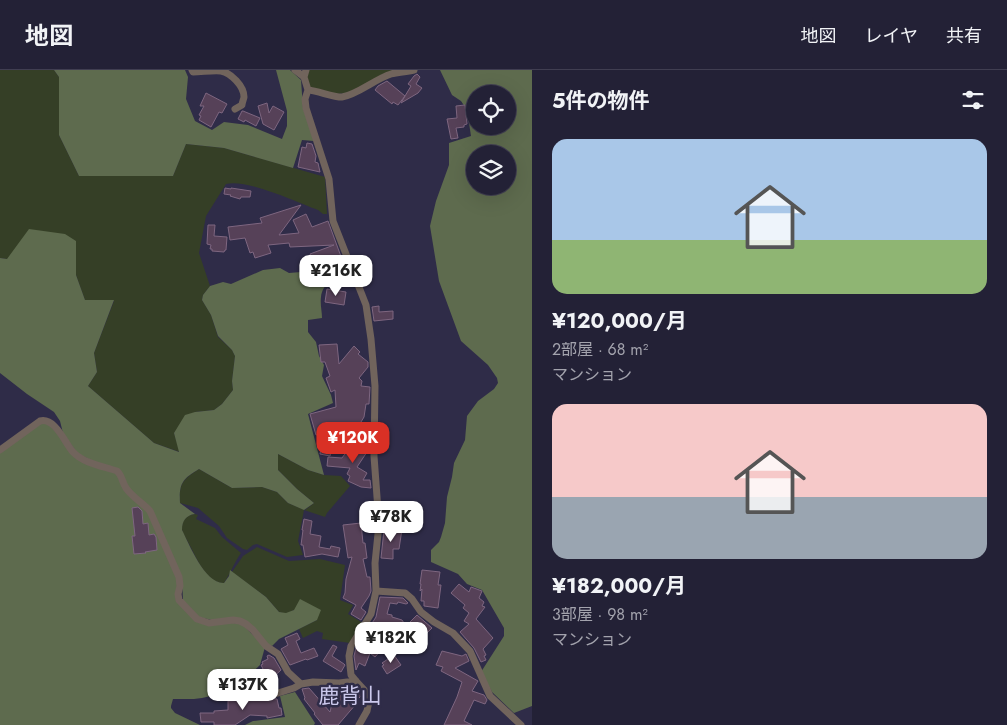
<!DOCTYPE html>
<html lang="ja">
<head>
<meta charset="utf-8">
<style>
	:root { --surface:#232136; --page:#2f2e42; --text:#f1f3f6; --muted:#a3a3ad; --line:#403e51; --accent:#d93025 }
	body { margin:0; font-family:Jost,"Noto Sans JP",sans-serif; background:var(--page); color:var(--text); height:100vh; display:flex; flex-direction:column; font-size:19px; white-space:nowrap }
	* { box-sizing:border-box; margin:0 }
	p { font-size:16px; color:var(--muted) }
	.icon { flex:none; width:28px; height:28px; fill:none; stroke:currentColor; stroke-width:2; stroke-linecap:round; stroke-linejoin:round }
	.map { position:relative; flex:1; overflow:hidden }
	.drawer { display:flex; flex-direction:column; background:var(--surface); width:475px }
	.drawer>* { flex:none }
	.tools { position:absolute; left:466px; top:15px; display:grid; gap:10px }
	.tools a { display:grid; place-items:center; width:50px; height:50px; border-radius:50%; background:var(--surface); box-shadow:0 5px 20px #0002,0 0 0 1px var(--line); font-size:25px }
	.price { position:absolute; translate:-50% -42px; padding:0 11px; border-radius:10px; background:#fff; color:#222; font-size:16px; line-height:32px; filter:drop-shadow(0 1px 2px #0008) }
	.price::after { content:''; position:absolute; left:50%; top:30px; width:15px; height:11px; margin-left:-8px; background:inherit; clip-path:polygon(0 0,100% 0,50% 100%) }
	.price.selected { background:var(--accent); color:#fff }
	ul { padding:0; list-style:none }
	li { display:grid; align-content:center; gap:10px; height:265px; padding:0 20px }
	li span { display:grid; place-items:center; height:155px; border-radius:15px; color:#555 }
	li>.icon { margin-inline-start:auto }
	span .icon { width:90px; height:90px; fill:#fffc; stroke-width:1 }
	li b { font-size:21px }
	h2 { display:flex; justify-content:space-between; align-items:center; height:60px; padding:0 20px; font-size:21px }
	header { display:flex; align-items:center; gap:30px; box-sizing:border-box; height:70px; padding:0 25px; background:var(--surface); border-bottom:1px solid var(--line) }
	header strong { font-size:24px }
	nav { display:flex; gap:28px; margin-inline-start:auto; font-size:18px }
	main { display:flex; flex:1; min-height:0 }
	.map>svg:first-child { display:block }
</style>
</head>
<body>
<header>
<strong>地図</strong>
<nav><a>地図</a><a>レイヤ</a><a>共有</a></nav>
</header>
<main>
<div class="map">
<svg width="532" height="655" viewBox="0 0 532 655">
	<rect width="100%" height="100%" fill="#2f2c48"/>
	<path fill="#353f26" d="M 0,0 L 54,0 L 59,7 L 59,65 L 79,106 L 173,106 L 186,74 L 224,78 L 325,107 L 327,144 L 323,144 L 318,140 C 296,132 248,109 226,114 L 206,146 L 199,183 L 210,216 L 203,225 L 202,230 L 211,245 L 218,267 L 232,280 L 235,286 L 232,311 L 233,320 L 222,334 L 214,340 L 195,342 L 174,363 L 180,382 L 154,373 L 88,316 L 97,302 L 94,283 L 114,231 L 85,230 L 76,205 L 76,171 L 7,189 L 0,188 Z
		M 307,0 L 405,0 L 348,23 L 336,24 L 310,17 L 307,10 Z
		M 278,384 L 308,400 L 324,405 L 341,406 L 350,416 L 327,443 L 325,447 L 304,440 L 298,471 L 303,485 L 287,487 L 257,474 L 253,475 L 247,480 L 243,479 L 227,468 L 219,456 L 198,438 L 180,433 C 179,414 182,410 199,399 L 232,418 L 262,417 L 277,422 L 288,433 L 305,440 L 314,433 L 297,419 L 278,400 Z
		M 195,444 L 198,445 L 196,449 L 215,458 L 222,467 L 241,483 C 234,493 230,504 224,513 C 207,514 196,487 189,474 C 187,469 181,462 182,457 C 182,449 188,445 195,444 Z
		M 257,477 L 289,491 L 320,489 L 345,495 L 340,530 L 353,535 L 348,544 L 363,553 L 350,573 L 322,569 L 323,563 L 317,561 L 303,568 L 299,559 L 317,550 L 294,540 L 286,544 L 279,542 L 266,527 L 232,502 L 243,486 Z"/>
	<path fill="#5e6b4e" fill-rule="evenodd" d="M 54,0 L 185,0 L 188,7 L 186,29 L 195,51 L 212,60 L 224,52 L 248,55 L 282,69 L 287,56 L 287,41 L 276,0 L 290,0 L 301,10 L 303,38 L 314,71 L 302,70 L 293,98 L 224,78 L 186,74 L 173,106 L 79,106 L 59,65 L 59,7 Z
		M 440,0 L 532,0 L 532,636 L 514,643 L 492,622 L 481,602 L 504,566 L 504,558 L 482,520 L 467,514 L 458,504 L 431,492 L 431,480 L 439,472 L 441,467 L 445,453 L 447,427 L 452,407 L 454,393 L 465,370 L 467,346 L 478,331 L 494,319 L 498,313 L 497,308 L 488,295 L 461,271 L 439,211 L 430,156 L 436,131 L 449,95 L 449,73 L 471,66 L 467,40 L 461,31 L 452,25 ZM 475,24 L 508,24 L 508,56 L 475,56 ZM 475,84 L 508,84 L 508,116 L 475,116 Z
		M 29,159 L 65,164 L 76,171 L 76,205 L 85,230 L 114,230 L 94,283 L 97,302 L 88,316 L 154,373 L 179,382 L 174,363 L 185,345 L 195,342 L 214,340 L 222,334 L 233,320 L 232,311 L 235,286 L 232,280 L 218,266 L 211,245 L 202,230 L 203,225 L 210,216 L 223,212 L 231,214 L 263,200 L 280,198 L 289,203 L 301,202 L 311,198 L 315,198 L 323,192 L 331,192 L 342,198 C 336,207 322,214 321,227 C 320,234 322,241 322,248 L 308,250 L 308,262 L 316,272 L 319,286 L 324,295 L 322,306 L 331,325 L 333,333 L 308,344 L 324,405 L 308,400 L 278,384 L 278,400 L 297,419 L 314,433 L 304,440 L 288,433 L 277,422 L 262,417 L 232,418 L 199,399 C 182,409 179,414 180,433 L 195,444 C 186,445 182,451 182,460 C 189,474 205,514 224,513 L 229,506 L 230,500 L 266,527 L 279,542 L 286,543 L 294,540 L 300,529 L 321,540 L 317,550 L 279,569 L 272,576 L 268,574 L 251,555 L 216,551 L 199,547 L 183,530 L 182,510 L 151,440 L 128,417 L 121,402 L 87,389 L 78,384 L 63,363 L 60,351 L 54,342 L 27,324 L 0,303 L 0,188 L 7,189 Z
		M 45,352 L 58,363 L 68,379 L 116,402 L 149,443 L 178,509 L 177,528 L 196,550 L 232,552 L 242,554 L 265,577 L 260,595 L 235,619 L 220,622 L 211,626 L 202,628 L 194,629 L 173,629 L 171,636 L 171,638 L 175,643 L 200,655 L 0,655 L 0,383 L 40,354 Z
		M 295,622 L 315,653 L 314,655 L 245,655 L 253,651 L 285,647 L 280,626 Z"/>
	<path fill="#564158" stroke="#7e6680" d="M 417,4 L 420,7 L 416,14 L 422,18 L 418,23 L 401,33 L 405,26 L 398,35 L 393,32 L 392,34 L 375,20 L 378,16 L 387,11 L 405,26 L 411,16 L 408,14 L 414,6 Z
		M 206,23 L 227,34 L 222,43 L 219,42 L 211,57 L 199,50 L 201,46 L 199,45 L 204,36 L 200,36 Z
		M 267,33 L 269,43 L 273,36 L 284,42 L 274,60 L 263,54 L 258,36 Z
		M 465,35 L 467,54 L 464,55 L 464,57 L 456,58 L 458,68 L 451,69 L 447,49 L 457,48 L 456,36 Z
		M 242,41 L 243,41 L 260,48 L 256,56 L 245,50 L 244,52 L 238,49 Z
		M 307,73 L 312,74 L 316,86 L 315,92 L 318,93 L 320,102 L 298,97 L 302,77 L 306,78 Z
		M 225,118 L 231,119 L 231,118 L 251,121 L 250,127 L 241,127 L 240,129 L 230,126 L 231,125 L 224,124 Z
		M 301,135 L 279,165 L 299,163 L 293,150 L 306,144 L 312,157 L 328,151 L 343,192 L 340,193 L 338,188 L 330,190 L 329,186 L 314,194 L 310,184 L 334,175 L 290,177 L 289,173 L 268,175 L 271,183 L 255,188 L 253,182 L 250,183 L 245,168 L 230,170 L 228,157 L 262,153 L 260,148 Z
		M 208,155 L 215,155 L 214,166 L 227,167 L 226,180 L 225,180 L 224,182 L 212,181 L 212,179 L 210,179 L 211,175 L 207,174 Z
		M 327,219 L 346,222 L 344,235 L 325,232 Z
		M 379,236 L 379,242 L 393,241 L 393,249 L 374,251 L 372,237 Z
		M 337,274 L 339,294 L 354,276 L 360,282 L 358,284 L 368,292 L 368,297 L 359,308 L 362,311 L 361,316 L 370,317 L 369,334 L 366,334 L 364,347 L 349,372 L 340,369 L 333,371 L 330,386 L 320,384 L 324,363 L 316,365 L 310,344 L 336,337 L 335,320 L 331,322 L 326,308 L 330,306 L 325,292 L 321,292 L 319,275 Z
		M 354,371 L 362,377 L 364,375 L 369,379 L 357,397 L 367,403 L 363,410 L 370,410 L 371,418 L 361,417 L 348,411 L 350,406 L 347,404 L 350,398 L 327,396 L 328,387 L 342,388 Z
		M 138,437 L 142,441 L 143,454 L 148,453 L 149,465 L 154,464 L 156,467 L 157,480 L 145,482 L 146,483 L 134,484 L 132,466 L 135,466 L 132,438 Z
		M 304,449 L 312,451 L 310,464 L 321,466 L 319,477 L 330,479 L 331,476 L 340,478 L 338,487 L 322,484 L 305,487 L 303,475 L 301,475 L 303,460 L 302,460 Z
		M 361,453 L 363,473 L 365,473 L 367,488 L 363,489 L 367,507 L 370,507 L 371,521 L 369,526 L 361,538 L 366,542 L 361,550 L 351,544 L 356,535 L 343,528 L 345,523 L 346,509 L 352,487 L 348,488 L 343,455 Z
		M 389,459 L 402,459 L 399,479 L 393,479 L 393,489 L 381,488 L 384,460 L 389,460 Z
		M 422,500 L 440,502 L 438,515 L 441,515 L 438,538 L 424,536 L 424,531 L 421,531 L 422,519 L 420,521 L 421,514 L 420,514 Z
		M 459,514 L 469,522 L 471,517 L 482,521 L 479,528 L 484,532 L 482,536 L 485,537 L 476,549 L 493,568 L 483,579 L 486,585 L 484,586 L 486,590 L 481,592 L 474,578 L 460,562 L 469,554 L 464,551 L 469,543 L 463,538 L 465,535 L 451,523 Z
		M 380,527 L 403,528 L 408,533 L 406,534 L 398,532 L 397,534 L 390,533 L 387,544 L 392,545 L 392,547 L 402,550 L 406,556 L 417,545 L 432,558 L 422,568 L 406,578 L 391,556 L 390,562 L 386,560 L 378,572 L 384,577 L 375,587 L 370,583 L 365,596 L 359,593 L 356,600 L 354,586 L 356,578 L 376,547 Z
		M 297,563 L 300,569 L 296,571 L 301,583 L 314,578 L 318,586 L 307,590 L 306,589 L 290,595 L 281,579 L 288,575 L 285,568 Z
		M 333,575 L 337,577 L 332,586 L 344,594 L 345,595 L 341,602 L 323,591 Z
		M 442,581 L 462,586 L 466,584 L 469,591 L 455,598 L 478,611 L 472,621 L 484,625 L 487,630 L 485,634 L 474,630 L 464,651 L 472,655 L 444,655 L 457,627 L 462,612 L 441,601 L 443,597 L 436,595 Z
		M 269,585 L 274,588 L 281,600 L 267,613 L 261,600 L 263,599 L 261,595 L 263,594 L 262,592 L 268,589 L 267,586 Z
		M 394,585 L 401,595 L 387,604 L 382,596 L 384,595 L 382,593 Z
		M 352,617 L 354,617 L 362,625 L 354,633 L 356,634 L 338,655 L 323,655 L 314,644 L 315,643 L 304,629 L 305,628 L 302,619 L 309,618 L 330,642 L 334,625 L 339,620 L 345,625 Z
		M 244,626 L 277,629 L 279,638 L 281,638 L 282,645 L 267,648 L 267,646 L 250,645 L 235,655 L 214,655 L 214,652 L 201,652 L 200,643 L 214,643 L 214,641 L 228,640 L 228,631 L 244,630 Z"/>
	<g fill="none" stroke-linecap="round" stroke-linejoin="round">
		<path stroke="#71645c" stroke-width="7" d="M 192,0 L 193,2 C 202,2 213,0 221,1 C 231,3 244,16 244,27 C 244,28 242,33 242,35 L 235,39
			M 295,0 L 304,7
			M 306,0 L 304,7 L 308,20 L 305,29 L 306,38 L 329,109 L 333,151 L 366,235 L 371,269 L 375,316 L 374,386 L 379,454 L 375,493 L 376,521 L 371,544 L 351,576 L 349,586 L 351,605 L 356,611 L 368,624 L 369,631 L 367,641 L 359,655
			M 308,20 C 319,21 332,27 342,27 C 357,25 375,9 391,4 C 398,2 406,2 414,0
			M 0,380 L 40,351 C 55,347 65,373 73,382 C 83,393 102,396 117,401 C 122,405 122,412 126,418 C 132,427 143,433 150,441 L 179,507 L 180,516 L 178,524 L 179,530 L 197,549 L 209,553 L 233,550 L 240,551 L 246,554 L 253,560 L 266,576 L 278,584 L 288,602 L 301,614 L 313,612 L 339,613 L 356,611
			M 376,521 L 405,523 L 412,529 L 421,542 L 434,552 L 453,563 L 470,581 L 490,626 L 521,655
			M 234,623 L 243,620 L 252,621 L 275,624 L 294,618 L 301,614"/>
	</g>
	<g text-anchor="middle" dominant-baseline="central" stroke-width="5" stroke-linejoin="round" paint-order="stroke">
		<g font-size="21" fill="#ccc9ed" stroke="#2f2c48">
			<text x="350" y="626">鹿背山</text>
		</g>
	</g>
</svg>
<div class="tools">
<a><svg class="icon" aria-label="locate" viewBox="0 0 24 24"><circle cx="12" cy="12" r="6"/><path d="M12 2v4M12 18v4M2 12h4M18 12h4"/></svg></a>
<a><svg class="icon" aria-label="layers" viewBox="0 0 24 24"><path d="M12 4l9 5-9 5-9-5zM3 14l9 5 9-5"/></svg></a>
</div>
<b class="price" style="left:336px;top:227px">¥216K</b>
<b class="price selected" style="left:353px;top:394px">¥120K</b>
<b class="price" style="left:391px;top:473px">¥78K</b>
<b class="price" style="left:391px;top:594px">¥182K</b>
<b class="price" style="left:243px;top:641px">¥137K</b>
</div>
<section class="drawer">
<h2>5件の物件<svg class="icon" aria-label="filters" viewBox="0 0 24 24"><path d="M4 7h16M4 17h16"/><circle cx="9" cy="7" r="2"/><circle cx="15" cy="17" r="2"/></svg></h2>
<ul>
<li><span style="background:linear-gradient(#a9c7e8 65%,#8fb573 0)"><svg class="icon" aria-label="home" viewBox="0 0 24 24"><path d="M3 11l9-7 9 7M6 9v11h12V9"/></svg></span><div><b>¥120,000/月</b><p>2部屋 · 68 m²</p><p>マンション</p></div></li>
<li><span style="background:linear-gradient(#f6c9c9 60%,#9aa5b1 0)"><svg class="icon" aria-label="home" viewBox="0 0 24 24"><path d="M3 11l9-7 9 7M6 9v11h12V9"/></svg></span><div><b>¥182,000/月</b><p>3部屋 · 98 m²</p><p>マンション</p></div></li>
</ul>
</section>
</main>
</body>
</html>
